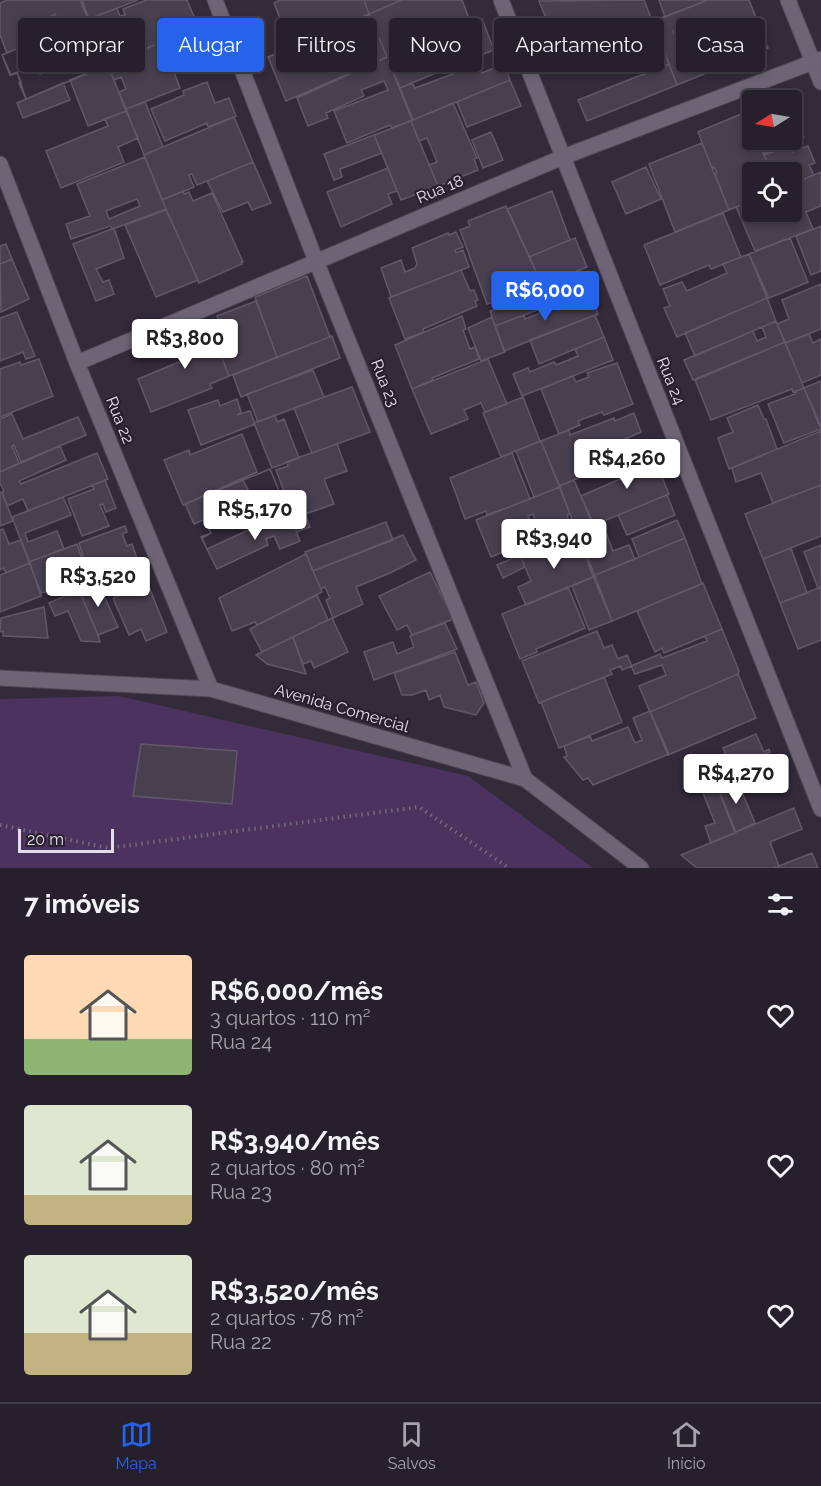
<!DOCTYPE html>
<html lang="pt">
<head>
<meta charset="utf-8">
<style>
	:root { --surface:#26202c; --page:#322d38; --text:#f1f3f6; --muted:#a4a3a9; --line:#423e48; --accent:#2563eb }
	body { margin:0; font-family:Raleway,sans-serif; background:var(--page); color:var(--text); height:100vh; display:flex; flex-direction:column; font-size:22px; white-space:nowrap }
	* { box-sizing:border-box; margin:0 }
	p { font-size:20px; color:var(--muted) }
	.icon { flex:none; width:33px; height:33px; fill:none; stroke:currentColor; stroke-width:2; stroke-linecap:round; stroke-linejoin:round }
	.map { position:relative; height:868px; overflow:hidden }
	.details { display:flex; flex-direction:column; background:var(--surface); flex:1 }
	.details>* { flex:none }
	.guide { position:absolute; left:18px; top:18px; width:786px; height:54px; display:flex; gap:12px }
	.needle { width:39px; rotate:259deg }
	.tools { position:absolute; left:742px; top:90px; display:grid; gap:12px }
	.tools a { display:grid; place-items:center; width:60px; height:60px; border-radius:6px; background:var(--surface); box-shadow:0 3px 9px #0003,0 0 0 2px var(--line); font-size:30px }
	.scale { position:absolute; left:18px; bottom:15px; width:96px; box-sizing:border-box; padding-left:6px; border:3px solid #e3dee8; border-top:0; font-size:16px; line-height:21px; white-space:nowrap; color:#e3dee8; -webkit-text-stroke:4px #29202f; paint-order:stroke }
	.price { position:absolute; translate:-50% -51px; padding:0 14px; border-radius:6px; background:#fff; color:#222; font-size:20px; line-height:39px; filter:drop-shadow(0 2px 3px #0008) }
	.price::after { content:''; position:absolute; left:50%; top:36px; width:18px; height:14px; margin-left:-9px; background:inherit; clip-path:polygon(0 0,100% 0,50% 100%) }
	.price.active { background:var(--accent); color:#fff }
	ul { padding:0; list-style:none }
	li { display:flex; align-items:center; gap:18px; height:150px; padding:0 24px }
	li span { display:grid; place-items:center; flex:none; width:168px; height:120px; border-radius:6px; color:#555 }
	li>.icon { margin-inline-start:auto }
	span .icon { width:72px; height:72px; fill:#fffc; stroke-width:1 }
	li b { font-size:26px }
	h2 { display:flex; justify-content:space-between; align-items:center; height:72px; padding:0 24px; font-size:26px }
	.pill { padding:0 21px; border-radius:6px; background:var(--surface); box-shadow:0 3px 9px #0003,0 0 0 2px var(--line); font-size:21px; line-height:54px }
	.pill.active { background:var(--accent); color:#fff }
	.tabs { display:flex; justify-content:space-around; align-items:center; height:84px; border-top:2px solid var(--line); background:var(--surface); font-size:16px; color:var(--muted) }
	.tabs a { display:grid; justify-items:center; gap:3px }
	.tabs .active { color:var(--accent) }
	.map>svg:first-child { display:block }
</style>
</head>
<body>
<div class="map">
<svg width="821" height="868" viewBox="0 0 821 868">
	<rect width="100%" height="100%" fill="#332a3a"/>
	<path fill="#4c325f" d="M 119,696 L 468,776 L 593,868 L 0,868 L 0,699 Z"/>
	<path fill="#483f4f" stroke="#615869" stroke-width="1.5" fill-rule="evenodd" d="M 7,0 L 80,0 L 88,19 L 62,30 L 55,14 L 48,18 L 55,33 L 7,53 L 0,35 L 0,3 Z
		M 82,0 L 138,0 L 89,19 Z
		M 146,0 L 187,0 L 199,28 L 189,32 L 187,28 L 165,38 L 166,41 L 107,63 L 89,19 L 117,8 L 120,16 L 125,15 L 123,9 Z
		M 280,0 L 364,0 L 369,14 L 313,38 L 311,31 L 288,39 L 274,3 Z
		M 364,0 L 402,0 L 369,14 Z
		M 402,0 L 462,0 L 469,18 L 464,20 L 465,22 L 415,43 L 406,19 L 403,18 L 397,20 L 409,49 L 387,57 L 369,14 Z
		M 644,0 L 669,64 L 643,75 L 626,33 L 629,31 L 624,18 L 557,45 L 539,1 Z
		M 659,0 L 708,0 L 665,17 Z
		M 708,0 L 749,0 L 768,48 L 715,69 L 707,49 L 703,50 L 693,23 L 673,31 L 683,57 L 696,52 L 704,74 L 677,85 L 653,21 Z
		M 369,14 L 387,57 L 371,64 L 367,54 L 358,58 L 345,24 Z
		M 89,19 L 108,65 L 26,99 L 17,72 L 10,75 L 2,55 ZM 76,49 L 79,57 L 50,69 L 47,61 Z
		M 89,19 L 108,65 L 26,99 L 19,83 L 21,82 L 17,73 L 11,75 L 2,55 ZM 77,48 L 81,57 L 40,74 L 36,65 Z
		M 482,19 L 494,50 L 473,58 L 469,47 L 475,45 L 467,25 Z
		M 345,24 L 362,68 L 286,101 L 268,57 L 302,42 L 304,48 L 317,43 L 317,41 L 327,37 L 325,33 Z
		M 467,25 L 475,45 L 438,59 L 443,70 L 400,88 L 387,57 Z
		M 163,42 L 180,88 L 126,109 L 119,92 L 126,89 L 121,77 L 114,80 L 107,63 Z
		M 387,57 L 412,120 L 392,128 L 390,125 L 347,143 L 334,111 L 388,90 L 384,81 L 361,90 L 364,96 L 326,113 L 328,118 L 308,126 L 297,98 Z
		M 476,57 L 482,73 L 504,64 L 510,80 L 413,120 L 400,88 L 412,83 L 415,88 L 458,72 L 455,65 Z
		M 669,64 L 677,85 L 587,121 L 578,100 Z
		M 108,65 L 126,111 L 88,126 L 70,80 Z
		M 510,80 L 521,106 L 467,127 L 457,102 Z
		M 207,82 L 215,103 L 229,98 L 236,116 L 208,127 L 207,123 L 165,141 L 151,109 L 184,95 L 183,91 Z
		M 63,83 L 70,100 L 23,118 L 17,103 Z
		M 145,102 L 163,147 L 144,155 L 126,109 Z
		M 453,103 L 477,158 L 474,159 L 478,170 L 438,186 L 429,165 L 437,162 L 427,138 L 419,141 L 411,121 Z
		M 792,109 L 804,137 L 763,154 L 758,140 L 792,140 Z
		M 126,111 L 138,138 L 118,147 L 124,162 L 61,188 L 46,151 L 108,126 L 105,119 Z
		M 746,112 L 753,128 L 753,140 L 758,140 L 771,172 L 753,172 L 753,200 L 729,210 L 715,174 L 717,173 L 714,167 L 712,168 L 698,132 Z
		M 234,117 L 253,162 L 197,185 L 192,174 L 189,175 L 194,187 L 162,200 L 144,155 Z
		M 411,121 L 438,186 L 401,200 L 374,135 Z
		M 491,132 L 503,160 L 483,168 L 472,140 Z
		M 374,135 L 382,153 L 340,169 L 342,177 L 334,180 L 324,154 Z
		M 702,143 L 729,210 L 675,232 L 649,164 Z
		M 790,146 L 793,152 L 808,146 L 815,163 L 809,165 L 814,175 L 792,184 L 792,172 L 771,172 L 764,155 Z
		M 145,157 L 166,209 L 113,229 L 110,226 L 71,239 L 66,224 L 90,216 L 77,184 ZM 137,199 L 140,206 L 109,219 L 106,211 Z
		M 253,162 L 271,203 L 252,210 L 248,202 L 223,212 L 207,181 Z
		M 646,167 L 661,199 L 626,214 L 612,182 Z
		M 388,168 L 397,191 L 388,194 L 392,204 L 341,227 L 327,192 Z
		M 821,172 L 821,206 L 806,212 L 813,229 L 755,251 L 736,207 L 753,200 L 753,212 L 792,212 L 792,184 Z
		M 183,191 L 184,194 L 189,192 L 193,201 L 212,193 L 243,262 L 241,262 L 242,264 L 199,283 L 162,200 Z
		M 552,191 L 570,240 L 529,257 L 507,209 Z
		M 506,206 L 542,284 L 487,304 L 460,230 L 470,226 L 468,221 Z
		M 166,210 L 198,280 L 156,297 L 125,225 Z
		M 723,213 L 741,257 L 711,269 L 709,265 L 660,285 L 644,245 Z
		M 821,226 L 821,271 L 811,275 L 796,236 Z
		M 114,228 L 124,258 L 96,269 L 103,282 L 109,280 L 114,294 L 96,301 L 73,244 Z
		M 456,232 L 463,247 L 455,250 L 456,253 L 463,250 L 469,267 L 391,297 L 381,268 L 401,260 L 405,272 L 415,268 L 417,264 L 412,248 L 448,233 L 449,235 Z
		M 575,238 L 587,267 L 542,284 L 529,257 Z
		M 790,238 L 808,282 L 769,298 L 749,254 Z
		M 6,244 L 12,259 L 0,264 L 0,246 Z
		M 749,254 L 767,298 L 677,337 L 664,308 L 670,306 L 663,289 L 682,282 L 687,291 L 727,273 L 723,264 Z
		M 12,259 L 29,299 L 1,312 L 0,264 Z
		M 461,270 L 470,291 L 474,290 L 478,300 L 475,301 L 477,306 L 423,329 L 424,332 L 405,339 L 389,298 Z
		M 580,270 L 588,291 L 495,326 L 490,311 L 496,309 L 493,302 Z
		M 307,276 L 330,337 L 277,357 L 255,297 Z
		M 821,284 L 821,329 L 785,343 L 777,324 L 789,319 L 782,300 Z
		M 590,294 L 598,314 L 504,351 L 495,326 L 524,315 L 525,319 Z
		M 767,298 L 776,321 L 695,356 L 685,333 Z
		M 256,301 L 277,357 L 229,376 L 215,340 L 225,335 L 217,316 Z
		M 17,312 L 35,356 L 26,359 L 23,352 L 0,361 L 0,318 Z
		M 595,315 L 604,337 L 539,364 L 530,340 Z
		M 462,316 L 466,329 L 463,330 L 470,349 L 475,347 L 479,359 L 432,378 L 433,380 L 412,389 L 395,345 Z
		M 492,317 L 505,352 L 481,361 L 468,328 Z
		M 207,321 L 229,376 L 210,384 L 212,388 L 151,412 L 138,379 L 203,352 L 199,343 L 169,358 L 162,344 Z
		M 776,321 L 785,342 L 693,380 L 684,360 L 753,331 L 757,341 L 766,337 L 762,327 Z
		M 809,334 L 813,343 L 821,339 L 821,375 L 802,383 L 785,343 Z
		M 332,336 L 340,358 L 241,397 L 233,375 Z
		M 604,337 L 613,360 L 522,396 L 513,374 L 528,368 L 530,372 L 554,362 L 556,365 L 578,356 L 575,349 Z
		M 785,342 L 804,388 L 793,392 L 792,389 L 711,420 L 695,380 Z
		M 39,359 L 53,396 L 0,417 L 0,369 L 20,362 L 21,365 Z
		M 488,359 L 507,404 L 485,412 L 481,403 L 464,410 L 468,419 L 431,434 L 412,389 Z
		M 617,363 L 633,404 L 604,415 L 602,412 L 578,421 L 580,425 L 559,434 L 541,389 L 573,376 L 576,382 L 589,377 L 587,373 Z
		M 313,370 L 324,397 L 258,422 L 247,394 Z
		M 821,381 L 821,427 L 804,388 Z
		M 352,387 L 370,432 L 312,453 L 294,408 Z
		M 804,388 L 821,429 L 784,443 L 768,404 L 795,394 L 796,391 Z
		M 523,397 L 540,441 L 501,457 L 483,413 Z
		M 237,399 L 241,412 L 237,415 L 250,411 L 255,424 L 201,445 L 188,410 L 218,400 L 220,406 Z
		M 758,405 L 764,419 L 766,419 L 777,449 L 729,469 L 718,438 L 733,432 L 727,418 Z
		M 634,413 L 641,432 L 625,439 L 632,456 L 559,486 L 541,441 L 569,430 L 570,435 L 614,418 L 615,421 Z
		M 12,414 L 23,439 L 78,417 L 86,435 L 21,462 L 14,445 L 12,446 L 19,463 L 0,472 L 0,419 Z
		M 275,415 L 277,422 L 284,419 L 299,458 L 272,468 L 254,423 Z
		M 821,431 L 821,485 L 773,503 L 761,473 L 736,482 L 732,468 Z
		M 242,434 L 257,472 L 183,505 L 164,460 L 189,450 L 190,455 Z
		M 541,441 L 560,487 L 534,497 L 516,451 Z
		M 337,444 L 347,471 L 324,479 L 334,504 L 294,518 L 276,470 L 288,466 L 286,462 Z
		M 60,446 L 66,460 L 19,481 L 21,484 L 97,453 L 108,479 L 28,511 L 23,499 L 7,506 L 2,492 L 4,491 L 0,483 L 0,472 Z
		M 651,450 L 669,494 L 594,525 L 581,496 L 627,476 L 622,462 Z
		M 512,453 L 530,499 L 487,515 L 486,511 L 465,519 L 450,478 Z
		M 270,469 L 288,512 L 207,549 L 201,537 L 211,533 L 205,520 L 224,512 L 229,524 L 232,523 L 259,510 L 254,498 L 194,524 L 185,504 Z
		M 270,469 L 288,512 L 207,549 L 202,538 L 211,533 L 204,520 L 223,511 L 230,525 L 259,511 L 243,480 Z
		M 105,480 L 116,508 L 106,512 L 103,504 L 100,505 L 109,526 L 82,536 L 68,499 L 94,489 L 93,485 Z
		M 574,480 L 593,525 L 577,532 L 559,486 Z
		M 821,485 L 821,536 L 763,559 L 745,514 Z
		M 560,487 L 570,514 L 567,515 L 572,530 L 559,536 L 560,539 L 545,545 L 533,514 L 528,516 L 537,538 L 491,557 L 476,520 Z
		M 2,492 L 13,521 L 0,526 L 0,493 Z
		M 667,495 L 675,515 L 627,535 L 618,515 Z
		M 63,497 L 71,515 L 25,533 L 28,542 L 57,531 L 64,549 L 29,562 L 12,517 Z
		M 288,512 L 300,541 L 280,549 L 274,536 L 266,539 L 268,545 L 217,569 L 207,549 Z
		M 306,516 L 310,527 L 297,532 L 292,521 Z
		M 677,520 L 685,538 L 639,557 L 632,539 Z
		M 386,522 L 393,540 L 313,571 L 305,552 Z
		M 602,522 L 613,551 L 629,545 L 635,559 L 593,576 L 577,532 Z
		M 125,526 L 127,532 L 122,534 L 127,546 L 132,544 L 138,561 L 90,576 L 92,583 L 41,593 L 29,562 L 77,544 L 81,556 L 83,556 L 79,543 Z
		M 3,529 L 9,544 L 21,540 L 30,563 L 6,573 L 4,568 L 0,570 L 0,530 Z
		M 403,535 L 416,560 L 390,573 L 356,587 L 363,604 L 333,618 L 326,600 L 330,598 L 325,587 L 321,589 L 313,571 Z
		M 563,537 L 568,550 L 582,544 L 595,576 L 526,605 L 518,587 L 531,581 L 520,555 Z
		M 685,538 L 702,584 L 612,621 L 593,576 Z
		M 821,545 L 821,587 L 818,588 L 804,552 Z
		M 791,548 L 807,593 L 780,603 L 763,559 Z
		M 306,554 L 322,592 L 257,625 L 255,622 L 232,631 L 219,598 Z
		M 520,555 L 525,567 L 503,578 L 497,565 Z
		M 30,563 L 41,596 L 0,612 L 0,575 Z
		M 430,572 L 453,619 L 412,635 L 407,625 L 397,630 L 379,596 Z
		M 595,576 L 612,621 L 589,630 L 572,586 Z
		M 98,582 L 118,627 L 98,635 L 77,586 Z
		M 703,583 L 722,629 L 664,653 L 662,648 L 655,652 L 637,611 Z
		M 148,584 L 167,632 L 146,641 L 141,629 L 129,635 L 113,598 Z
		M 568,587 L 585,628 L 536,649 L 537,652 L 520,659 L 502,614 Z
		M 821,587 L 821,640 L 798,649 L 780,603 Z
		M 79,590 L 98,635 L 100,642 L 81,641 L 68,611 L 55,616 L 49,603 Z
		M 317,595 L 328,620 L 262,652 L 250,629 Z
		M 44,607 L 48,638 L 3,636 L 3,631 L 0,632 L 1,618 Z
		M 332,618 L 348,652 L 314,668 L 311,661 L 303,664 L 293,637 Z
		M 445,623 L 457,649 L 374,680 L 364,652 L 393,642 L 397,654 L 414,647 L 410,636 Z
		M 722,629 L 739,671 L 738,674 L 650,712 L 639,686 L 666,675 L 662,665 L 635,674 L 631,666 L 660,654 L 662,658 L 707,641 L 705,636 Z
		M 597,631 L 604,648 L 612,645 L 618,659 L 627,655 L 632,666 L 622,670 L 621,666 L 610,670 L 612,674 L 539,703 L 522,661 Z
		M 293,637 L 306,674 L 267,664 L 256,655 Z
		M 455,652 L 468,685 L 476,682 L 484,703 L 476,715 L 444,707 L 440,695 L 429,700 L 426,690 L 412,695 L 402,695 L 394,673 Z
		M 738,674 L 756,718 L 668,755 L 650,712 Z
		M 604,677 L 622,722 L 559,748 L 541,702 Z
		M 650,711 L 669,754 L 593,785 L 588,778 L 583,780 L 564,757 L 567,756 L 564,746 L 590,736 L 592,741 L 628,727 L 635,743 L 642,740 L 633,718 Z
		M 756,734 L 764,752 L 769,749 L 770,752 L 764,755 L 766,759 L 772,757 L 774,761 L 742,775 L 736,762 L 730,765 L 723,748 Z
		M 141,744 L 237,751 L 232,804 L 133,796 Z
		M 736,778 L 755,823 L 736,832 L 717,786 Z
		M 717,786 L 735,833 L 711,843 L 705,826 L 715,823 L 703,793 Z
		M 794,808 L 802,829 L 770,842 L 779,866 L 773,868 L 697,868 L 681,855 Z
		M 812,853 L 818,868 L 773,868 L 779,866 Z"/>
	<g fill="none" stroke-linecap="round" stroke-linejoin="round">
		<g stroke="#4f4755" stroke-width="17">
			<path id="street" d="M 215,0 L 316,261 L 525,779
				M 501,0 L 821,809
				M 788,0 L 821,82
				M 0,164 L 77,363 L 211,689
				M 77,363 L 563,157 L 821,59
				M 0,678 L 211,689 L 525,779 L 641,868"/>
		</g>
		<path stroke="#726b79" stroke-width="4" stroke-dasharray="1.5 4.5" stroke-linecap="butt" d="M 0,825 L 108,848 L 419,807 L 509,868"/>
		<use href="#street" stroke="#6e6476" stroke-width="15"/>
	</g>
	<g text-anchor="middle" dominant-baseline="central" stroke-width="4.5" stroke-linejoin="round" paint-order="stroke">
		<g font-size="16" fill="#e3dee8" stroke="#29202f">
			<text transform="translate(440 189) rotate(-23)">Rua 18</text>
			<text transform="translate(671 381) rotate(68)">Rua 24</text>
			<text transform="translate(385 383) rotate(68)">Rua 23</text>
			<text transform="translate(120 420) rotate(68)">Rua 22</text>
			<text transform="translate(342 708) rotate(16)">Avenida Comercial</text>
		</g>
	</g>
</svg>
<div class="tools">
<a><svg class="needle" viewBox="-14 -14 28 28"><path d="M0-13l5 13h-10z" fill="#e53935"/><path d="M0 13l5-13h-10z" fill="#a4a3a9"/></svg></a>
<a><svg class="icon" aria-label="locate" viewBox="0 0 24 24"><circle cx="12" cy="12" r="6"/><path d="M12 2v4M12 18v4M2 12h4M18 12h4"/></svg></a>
</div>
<div class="scale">20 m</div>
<b class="price active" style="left:545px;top:322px">R$6,000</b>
<b class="price" style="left:185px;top:370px">R$3,800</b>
<b class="price" style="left:627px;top:490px">R$4,260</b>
<b class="price" style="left:255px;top:541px">R$5,170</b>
<b class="price" style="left:554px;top:570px">R$3,940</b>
<b class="price" style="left:98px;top:608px">R$3,520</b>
<b class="price" style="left:736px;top:805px">R$4,270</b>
<div class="guide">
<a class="pill">Comprar</a>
<a class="pill active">Alugar</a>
<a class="pill">Filtros</a>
<a class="pill">Novo</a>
<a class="pill">Apartamento</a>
<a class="pill">Casa</a>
</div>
</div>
<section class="details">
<h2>7 imóveis<svg class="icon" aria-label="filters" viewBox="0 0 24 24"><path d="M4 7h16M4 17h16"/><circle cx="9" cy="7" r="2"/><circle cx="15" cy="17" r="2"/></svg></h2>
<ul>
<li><span style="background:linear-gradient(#ffd9b3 70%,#8fb573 0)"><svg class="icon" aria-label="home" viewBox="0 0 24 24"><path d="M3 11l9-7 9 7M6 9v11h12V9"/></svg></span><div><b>R$6,000/mês</b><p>3 quartos · 110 m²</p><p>Rua 24</p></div><svg class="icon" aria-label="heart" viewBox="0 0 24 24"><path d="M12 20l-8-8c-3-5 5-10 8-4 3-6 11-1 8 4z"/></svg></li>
<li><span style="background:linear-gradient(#dfe7d0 75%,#c2b280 0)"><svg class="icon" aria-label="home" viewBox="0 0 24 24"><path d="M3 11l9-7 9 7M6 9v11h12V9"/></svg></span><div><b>R$3,940/mês</b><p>2 quartos · 80 m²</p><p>Rua 23</p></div><svg class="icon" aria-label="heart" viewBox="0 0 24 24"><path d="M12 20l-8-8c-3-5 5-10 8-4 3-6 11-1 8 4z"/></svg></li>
<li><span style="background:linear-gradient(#dfe7d0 65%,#c2b280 0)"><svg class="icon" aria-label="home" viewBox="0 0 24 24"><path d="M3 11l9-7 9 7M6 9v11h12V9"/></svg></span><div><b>R$3,520/mês</b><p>2 quartos · 78 m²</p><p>Rua 22</p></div><svg class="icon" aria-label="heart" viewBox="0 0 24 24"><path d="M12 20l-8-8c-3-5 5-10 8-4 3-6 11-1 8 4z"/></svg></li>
</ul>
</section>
<nav class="tabs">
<a class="active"><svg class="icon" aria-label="map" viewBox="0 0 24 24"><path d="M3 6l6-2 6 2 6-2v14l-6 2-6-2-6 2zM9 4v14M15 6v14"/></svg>Mapa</a>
<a><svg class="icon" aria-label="saved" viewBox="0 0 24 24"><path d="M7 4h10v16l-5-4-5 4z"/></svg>Salvos</a>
<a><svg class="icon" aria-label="home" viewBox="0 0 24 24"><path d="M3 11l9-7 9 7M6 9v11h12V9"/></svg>Início</a>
</nav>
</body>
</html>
